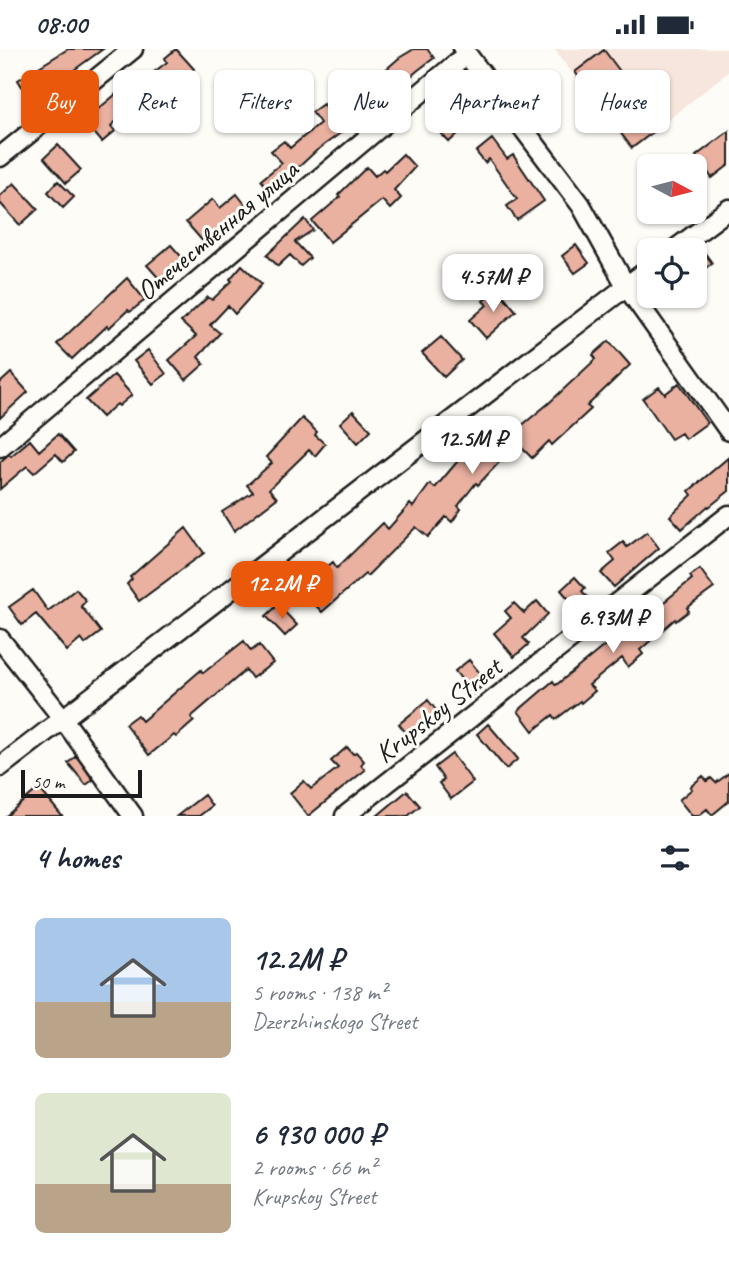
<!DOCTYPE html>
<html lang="en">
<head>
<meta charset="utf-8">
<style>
	:root { --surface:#fff; --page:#f2f2f3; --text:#1f2937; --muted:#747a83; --accent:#ea580c }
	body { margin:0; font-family:Caveat,sans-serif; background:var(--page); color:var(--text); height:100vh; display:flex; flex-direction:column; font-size:26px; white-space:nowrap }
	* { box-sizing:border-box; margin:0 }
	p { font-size:23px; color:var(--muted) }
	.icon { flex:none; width:38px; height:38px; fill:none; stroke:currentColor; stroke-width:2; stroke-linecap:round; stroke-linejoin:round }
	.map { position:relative; height:767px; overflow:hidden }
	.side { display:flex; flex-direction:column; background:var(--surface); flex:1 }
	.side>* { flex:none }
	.top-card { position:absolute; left:21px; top:21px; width:688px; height:63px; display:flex; gap:14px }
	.needle { width:46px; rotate:97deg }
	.controls { position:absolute; left:637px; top:105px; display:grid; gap:14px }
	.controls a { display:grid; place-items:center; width:70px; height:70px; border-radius:10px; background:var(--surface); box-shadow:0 2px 5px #0004; font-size:35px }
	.scale { position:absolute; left:21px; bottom:18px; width:121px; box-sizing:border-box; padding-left:7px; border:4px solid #1c1c1c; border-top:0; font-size:19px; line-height:24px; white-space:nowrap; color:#1c1c1c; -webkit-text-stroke:5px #fdfcf7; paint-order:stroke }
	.price { position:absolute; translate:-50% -60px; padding:0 16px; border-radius:14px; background:#fff; color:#222; font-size:23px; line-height:46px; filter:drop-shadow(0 2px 4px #0008) }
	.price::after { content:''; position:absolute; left:50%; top:42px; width:21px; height:16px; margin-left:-10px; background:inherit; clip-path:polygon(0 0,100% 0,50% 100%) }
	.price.current { background:var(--accent); color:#fff }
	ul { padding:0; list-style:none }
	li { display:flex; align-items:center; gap:21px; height:175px; padding:0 35px }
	li span { display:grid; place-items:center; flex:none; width:196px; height:140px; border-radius:10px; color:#555 }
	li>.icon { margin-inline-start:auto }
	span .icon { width:84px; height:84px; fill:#fffc; stroke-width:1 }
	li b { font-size:30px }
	h2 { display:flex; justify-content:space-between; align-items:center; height:84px; padding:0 35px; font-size:30px }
	.chip { padding:0 24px; border-radius:10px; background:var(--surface); box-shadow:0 2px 5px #0004; font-size:24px; line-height:63px }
	.chip.current { background:var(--accent); color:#fff }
	.status { display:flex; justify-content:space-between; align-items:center; height:49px; padding:0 35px; background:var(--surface); direction:ltr }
	.status svg { height:19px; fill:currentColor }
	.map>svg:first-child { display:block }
</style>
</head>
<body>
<div class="status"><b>08:00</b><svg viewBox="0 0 49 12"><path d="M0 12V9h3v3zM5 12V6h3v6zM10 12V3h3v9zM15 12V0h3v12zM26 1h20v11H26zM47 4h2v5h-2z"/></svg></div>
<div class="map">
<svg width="729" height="767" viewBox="0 0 729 767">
	<rect width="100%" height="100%" fill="#fdfcf7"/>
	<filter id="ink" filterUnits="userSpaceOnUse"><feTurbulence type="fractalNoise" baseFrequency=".0143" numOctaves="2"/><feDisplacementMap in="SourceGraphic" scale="14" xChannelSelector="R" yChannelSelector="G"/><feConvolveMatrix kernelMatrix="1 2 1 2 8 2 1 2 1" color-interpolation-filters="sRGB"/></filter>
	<g filter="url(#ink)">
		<path fill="#f7e6dd" d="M 554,0 L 729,0 L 729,22 L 631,101 Z"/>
		<path fill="#eab1a1" stroke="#1c1c1c" stroke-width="2" d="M 68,0 L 103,0 L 45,42 L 47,46 L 33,55 L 18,31 Z
			M 176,0 L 194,20 L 182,30 L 176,24 L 141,51 L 111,77 L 115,82 L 102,93 L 84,72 L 128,35 L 132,40 L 167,13 L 165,9 Z
			M 414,0 L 427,0 L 434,9 L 417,22 L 380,55 L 316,102 L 271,144 L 261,131 L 282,114 L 271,102 L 284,92 L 290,99 L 320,74 L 312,63 L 323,55 L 330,64 L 354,46 L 349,39 L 362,30 L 367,37 L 399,9 Z
			M 604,1 L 661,77 L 632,99 L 575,23 Z
			M 462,37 L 477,55 L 453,75 L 460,83 L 449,93 L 428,71 L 449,52 L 447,49 Z
			M 729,82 L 729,116 L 712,129 L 696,107 Z
			M 492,90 L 507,110 L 513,106 L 544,152 L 517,171 L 507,157 L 517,150 L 489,110 L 485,114 L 476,103 Z
			M 58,96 L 81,121 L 66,134 L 44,109 Z
			M 403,105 L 415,118 L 394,141 L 401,149 L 390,160 L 382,151 L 330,193 L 312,172 L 340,148 L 338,146 L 367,118 L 375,127 L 383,120 L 385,122 Z
			M 58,132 L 74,148 L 63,159 L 48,143 Z
			M 14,134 L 38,160 L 20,176 L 0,154 L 0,147 Z
			M 237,145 L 251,163 L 240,172 L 238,170 L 206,196 L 186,173 L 213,150 L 220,159 Z
			M 305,170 L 313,181 L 295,193 L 310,209 L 301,217 L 290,206 L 278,217 L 267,206 Z
			M 171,196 L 186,213 L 164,235 L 147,216 Z
			M 576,196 L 589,214 L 575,224 L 562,207 Z
			M 699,196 L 712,214 L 695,227 L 695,200 Z
			M 242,216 L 262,235 L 235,265 L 228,257 L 210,276 L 220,284 L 198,308 L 204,315 L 186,331 L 169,311 L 196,287 L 181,273 L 208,248 L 212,251 L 232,232 L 230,230 Z
			M 127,229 L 145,251 L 130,263 L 128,261 L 109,279 L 107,277 L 72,310 L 57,295 Z
			M 497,239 L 516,262 L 486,289 L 470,271 L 487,256 L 483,252 Z
			M 441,288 L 462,311 L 444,328 L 422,304 Z
			M 609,292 L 630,316 L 587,357 L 591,360 L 552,396 L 549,392 L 532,409 L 517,394 L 478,436 L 476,434 L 458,457 L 461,460 L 452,473 L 446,468 L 428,488 L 416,478 L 367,527 L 365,525 L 322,563 L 304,544 L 319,529 L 317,526 L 333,513 L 337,519 L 383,474 L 388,480 L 410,455 L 413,458 L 430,435 L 435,439 L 462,407 L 470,415 L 497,387 L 500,389 L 515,373 L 520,378 L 549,354 L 596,310 L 593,306 Z
			M 148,301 L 166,325 L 153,335 L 134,312 Z
			M 11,324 L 28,343 L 0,369 L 0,334 Z
			M 114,326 L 132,346 L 119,357 L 117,355 L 102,368 L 86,351 Z
			M 679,334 L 707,374 L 685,390 L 681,384 L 671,390 L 643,350 L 659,338 L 665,345 Z
			M 353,362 L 371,381 L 358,394 L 340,374 Z
			M 302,369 L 317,383 L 315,386 L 325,395 L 315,407 L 309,401 L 269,440 L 277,449 L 234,482 L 222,463 L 253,443 L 247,436 L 272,414 L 266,408 Z
			M 58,385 L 74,403 L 63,413 L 56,405 L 34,424 L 27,417 L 0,440 L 0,413 L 9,405 L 11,407 L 30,391 L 39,402 Z
			M 729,408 L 729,442 L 709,458 L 708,457 L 682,480 L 670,467 L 692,446 L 689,442 Z
			M 186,479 L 204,504 L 139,552 L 127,535 L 132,530 L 130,528 Z
			M 647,483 L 659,499 L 614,538 L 601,524 L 615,512 L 609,504 L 623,493 L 627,498 Z
			M 700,520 L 714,539 L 687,559 L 689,562 L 676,572 L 675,570 L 640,601 L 643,605 L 628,618 L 622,609 L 589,636 L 595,642 L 581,654 L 580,652 L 556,670 L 553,666 L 533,682 L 518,662 L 553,632 L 556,636 L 576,620 L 609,593 L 607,591 L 622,579 L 626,584 L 692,530 L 690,527 Z
			M 575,528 L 585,539 L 582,542 L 591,553 L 580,563 L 561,541 Z
			M 76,540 L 86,552 L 81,557 L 101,583 L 85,595 L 81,590 L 67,602 L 36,565 L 22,576 L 9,558 L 33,541 L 48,562 Z
			M 537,552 L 548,565 L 523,589 L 529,595 L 514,608 L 494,584 L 511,569 L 505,562 L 514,554 L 524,564 Z
			M 278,556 L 297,576 L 285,587 L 266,567 Z
			M 244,592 L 251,602 L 259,596 L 273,614 L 252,629 L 246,621 L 191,668 L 194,672 L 176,688 L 174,686 L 149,706 L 125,675 L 137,666 L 142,672 L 201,621 L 203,624 Z
			M 469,611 L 487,633 L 473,645 L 455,622 Z
			M 428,651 L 440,666 L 411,690 L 399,675 Z
			M 488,675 L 518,710 L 506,720 L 477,685 Z
			M 347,698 L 353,705 L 356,703 L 364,712 L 361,716 L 365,721 L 308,767 L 290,744 L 304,732 L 311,740 L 338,719 L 331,712 Z
			M 452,705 L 473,733 L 451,750 L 439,734 L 444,731 L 435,718 Z
			M 76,707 L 93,731 L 86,736 L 68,714 Z
			M 729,724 L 729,752 L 712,766 L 707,760 L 698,767 L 692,767 L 679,751 L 692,740 L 690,738 L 703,727 L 707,732 L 711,729 L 716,734 Z
			M 39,739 L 62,767 L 6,767 Z
			M 407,742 L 420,757 L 408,767 L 377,767 Z
			M 204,746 L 212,757 L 199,767 L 177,767 Z"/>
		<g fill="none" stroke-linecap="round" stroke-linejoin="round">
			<g stroke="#1c1c1c" stroke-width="23">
				<path id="minor" d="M 463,0 L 581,156 L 626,237 L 729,382
					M 0,108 L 133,0
					M 674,201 L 729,160
					M 0,398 L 467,5
					M 0,590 L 63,670 L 133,767
					M 0,718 L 649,220
					M 345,767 L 729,466"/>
			</g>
			<use href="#minor" stroke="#fdfcf7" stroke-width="18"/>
		</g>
	</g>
	<g text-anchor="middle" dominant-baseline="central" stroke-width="6" stroke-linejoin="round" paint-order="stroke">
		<g font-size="28" fill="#1c1c1c" stroke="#fdfcf7">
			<text transform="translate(217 181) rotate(-40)">Отечественная улица</text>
			<text transform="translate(438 661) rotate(-38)">Krupskoy Street</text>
		</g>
	</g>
</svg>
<div class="controls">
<a><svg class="needle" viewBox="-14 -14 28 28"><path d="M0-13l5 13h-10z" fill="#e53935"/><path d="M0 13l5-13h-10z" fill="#747a83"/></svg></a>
<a><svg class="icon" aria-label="locate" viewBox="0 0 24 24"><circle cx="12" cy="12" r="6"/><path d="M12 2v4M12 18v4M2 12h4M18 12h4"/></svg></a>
</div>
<div class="scale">50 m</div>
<b class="price" style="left:493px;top:265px">4.57M ₽</b>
<b class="price" style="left:472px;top:427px">12.5M ₽</b>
<b class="price current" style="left:282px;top:572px">12.2M ₽</b>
<b class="price" style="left:613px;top:606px">6.93M ₽</b>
<div class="top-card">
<a class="chip current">Buy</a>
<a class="chip">Rent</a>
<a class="chip">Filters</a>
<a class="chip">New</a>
<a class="chip">Apartment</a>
<a class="chip">House</a>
</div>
</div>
<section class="side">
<h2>4 homes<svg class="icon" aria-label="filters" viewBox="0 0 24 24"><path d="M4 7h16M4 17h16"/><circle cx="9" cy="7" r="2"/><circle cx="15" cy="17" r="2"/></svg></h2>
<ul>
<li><span style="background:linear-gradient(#a9c7e8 60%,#b9a48a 0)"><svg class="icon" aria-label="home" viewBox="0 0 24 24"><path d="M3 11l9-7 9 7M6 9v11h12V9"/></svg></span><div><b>12.2M ₽</b><p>5 rooms · 138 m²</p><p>Dzerzhinskogo Street</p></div></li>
<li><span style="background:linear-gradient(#dfe7d0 65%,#b9a48a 0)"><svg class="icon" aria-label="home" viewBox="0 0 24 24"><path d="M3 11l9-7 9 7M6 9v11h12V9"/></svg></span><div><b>6 930 000 ₽</b><p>2 rooms · 66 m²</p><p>Krupskoy Street</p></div></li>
</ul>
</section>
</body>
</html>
